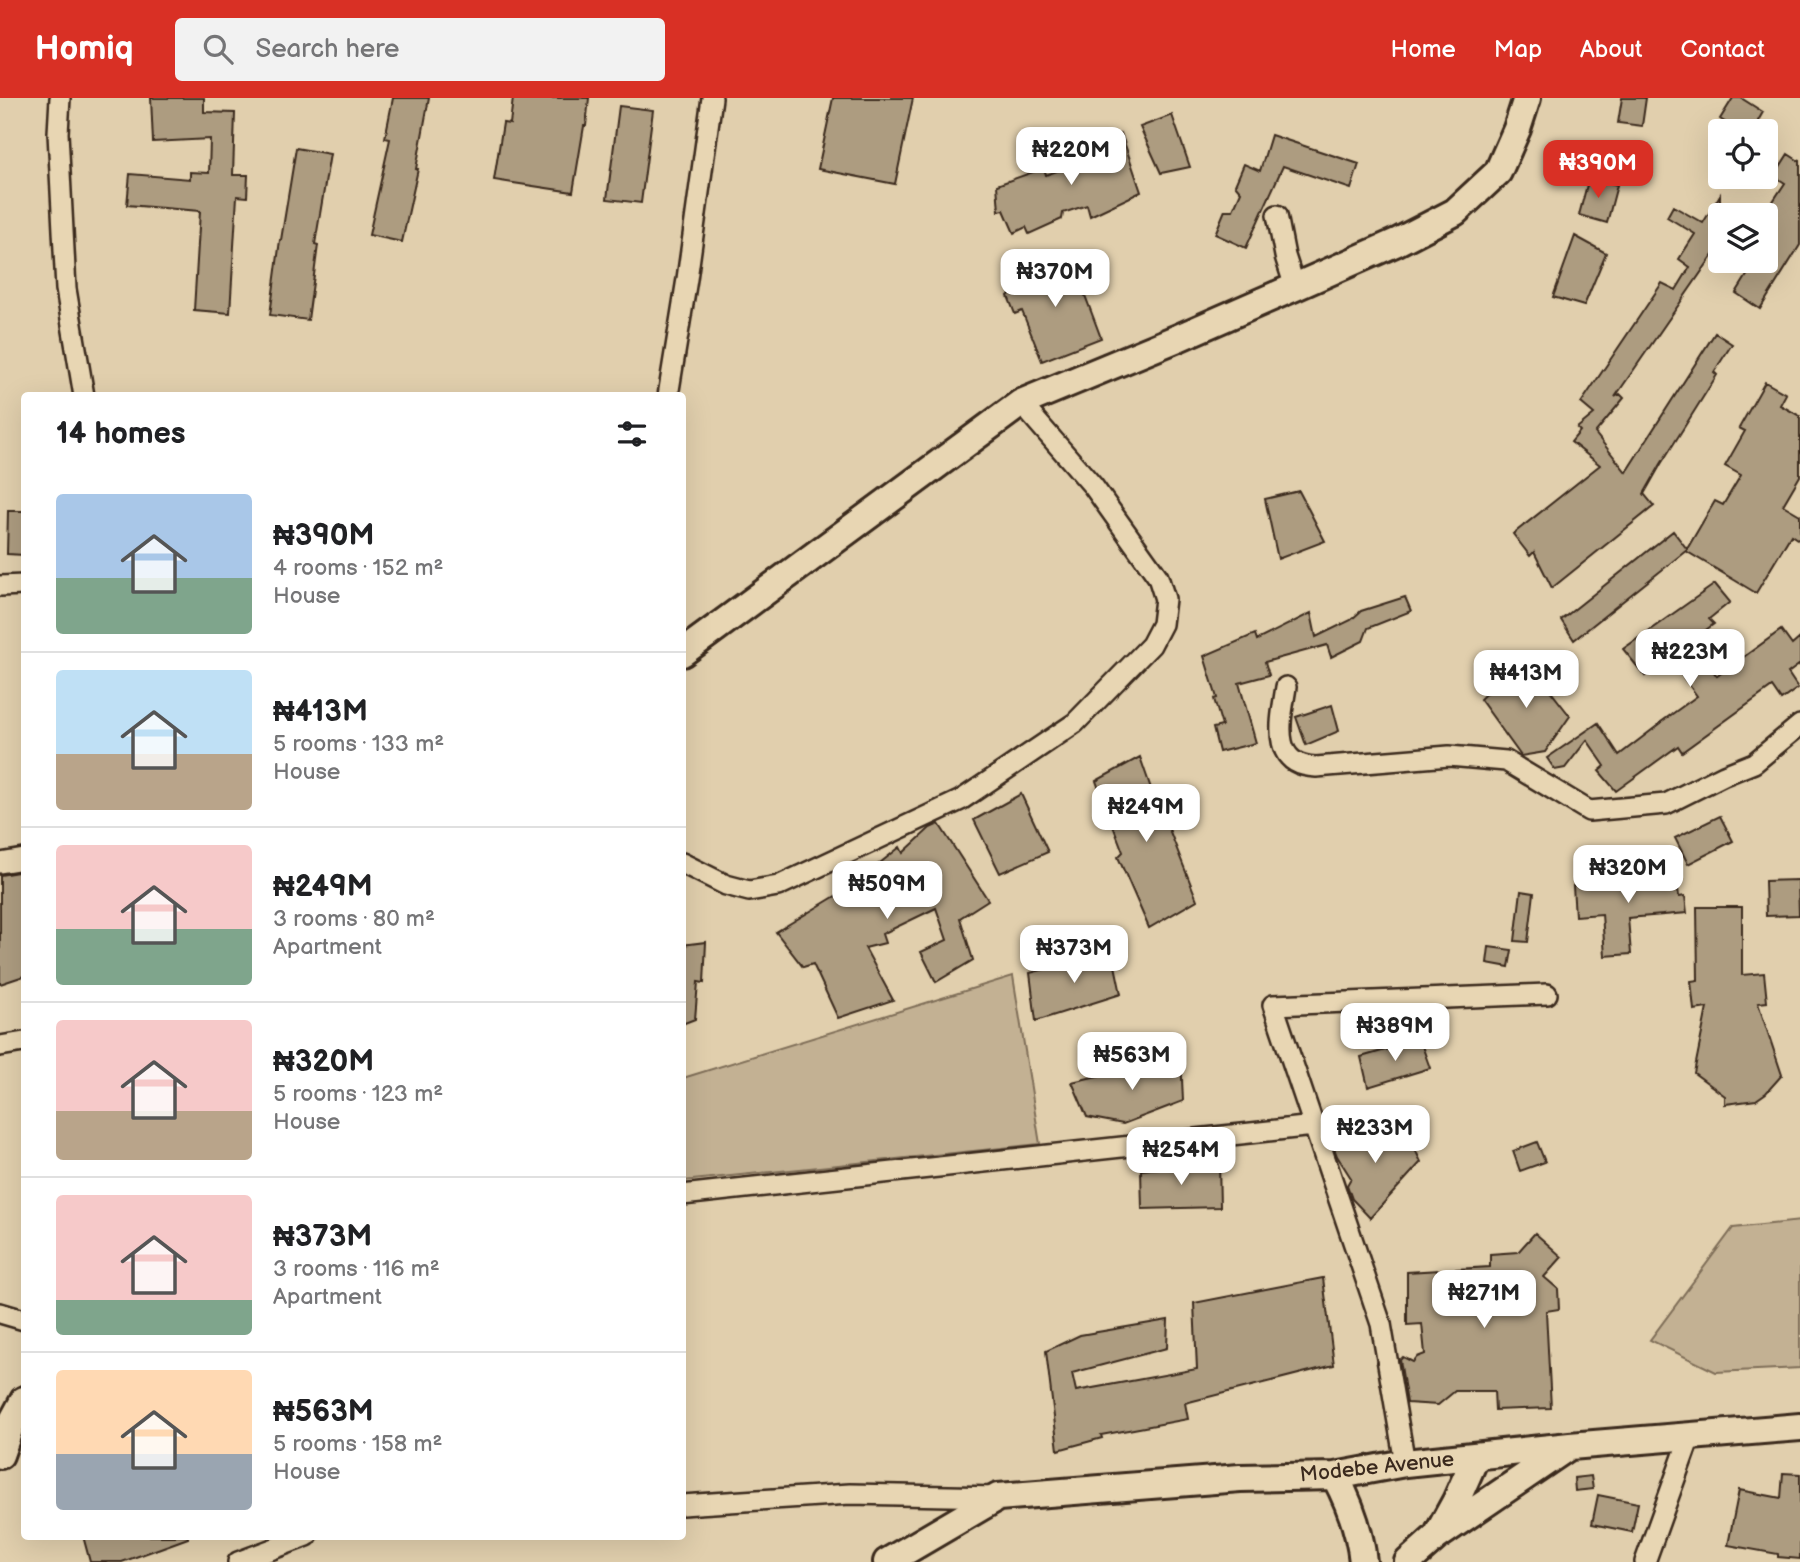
<!DOCTYPE html>
<html lang="en">
<head>
<meta charset="utf-8">
<style>
	:root { --surface:#fff; --page:#f2f2f2; --text:#202124; --muted:#757577; --line:#e0e0e0; --accent:#d93025 }
	body { margin:0; font-family:"Balsamiq Sans",sans-serif; background:var(--page); color:var(--text); height:100vh; display:flex; flex-direction:column; font-size:26px; white-space:nowrap }
	* { box-sizing:border-box; margin:0 }
	p { font-size:23px; color:var(--muted) }
	.icon { flex:none; width:38px; height:38px; fill:none; stroke:currentColor; stroke-width:2; stroke-linecap:round; stroke-linejoin:round }
	.map { position:relative; flex:1; overflow:hidden }
	.sheet { position:absolute; left:21px; top:294px; width:665px; height:1148px; display:flex; flex-direction:column; background:var(--surface); border-radius:7px; box-shadow:0 7px 28px #0002 }
	.sheet>* { flex:none }
	.tools { position:absolute; left:1708px; top:21px; display:grid; gap:14px }
	.tools a { display:grid; place-items:center; width:70px; height:70px; border-radius:7px; background:var(--surface); box-shadow:0 7px 28px #0002; font-size:35px }
	.price { position:absolute; translate:-50% -60px; padding:0 16px; border-radius:14px; background:#fff; color:#222; font-size:23px; line-height:46px; filter:drop-shadow(0 2px 4px #0008) }
	.price::after { content:''; position:absolute; left:50%; top:42px; width:21px; height:16px; margin-left:-10px; background:inherit; clip-path:polygon(0 0,100% 0,50% 100%) }
	.price.on { background:var(--accent); color:#fff }
	ul { padding:0; list-style:none }
	li { display:flex; align-items:center; gap:21px; height:175px; padding:0 35px }
	li+li { border-top:2px solid var(--line) }
	li span { display:grid; place-items:center; flex:none; width:196px; height:140px; border-radius:7px; color:#555 }
	li>.icon { margin-inline-start:auto }
	span .icon { width:84px; height:84px; fill:#fffc; stroke-width:1 }
	li b { font-size:30px }
	h2 { display:flex; justify-content:space-between; align-items:center; height:84px; padding:0 35px; font-size:30px }
	header { display:flex; align-items:center; gap:42px; box-sizing:border-box; height:98px; padding:0 35px; background:var(--accent); color:#fff }
	header strong { font-size:33px }
	nav { display:flex; gap:38px; margin-inline-start:auto; font-size:24px }
	.search { width:490px; height:63px; background:var(--page); display:flex; align-items:center; gap:18px; box-sizing:border-box; padding:0 24px; border-radius:7px; color:var(--muted); font-size:26px }
	.map>svg:first-child { display:block }
</style>
</head>
<body>
<header>
<strong>Homiq</strong>
<div class="search"><svg class="icon" aria-label="search" viewBox="0 0 24 24"><circle cx="10" cy="10" r="6"/><path d="M15 15l6 6"/></svg>Search here</div>
<nav><a>Home</a><a>Map</a><a>About</a><a>Contact</a></nav>
</header>
<div class="map">
<svg width="1800" height="1464" viewBox="0 0 1800 1464">
	<rect width="100%" height="100%" fill="#e1cfad"/>
	<filter id="ink" filterUnits="userSpaceOnUse"><feTurbulence type="fractalNoise" baseFrequency=".0143" numOctaves="2"/><feDisplacementMap in="SourceGraphic" scale="14" xChannelSelector="R" yChannelSelector="G"/><feConvolveMatrix kernelMatrix="1 2 1 2 8 2 1 2 1" color-interpolation-filters="sRGB"/></filter>
	<g filter="url(#ink)">
		<path fill="#c3b193" stroke="#7f6e58" stroke-width="2" d="M 1013,878 L 1040,1046 L 683,1083 L 683,980 Z
			M 1800,1123 L 1800,1270 L 1716,1274 L 1650,1242 L 1733,1130 Z"/>
		<path fill="#ad9c80" stroke="#3b2a1e" stroke-width="2" d="M 151,0 L 204,0 L 204,14 L 235,15 L 233,77 L 248,77 L 247,99 L 237,98 L 230,215 L 194,212 L 200,113 L 127,107 L 130,76 L 190,81 L 190,74 L 209,75 L 210,41 L 153,44 Z
			M 393,0 L 429,0 L 416,71 L 418,71 L 402,144 L 369,137 L 390,41 L 385,40 Z
			M 513,0 L 589,0 L 586,28 L 584,28 L 573,94 L 494,82 L 503,25 L 510,26 Z
			M 833,0 L 913,0 L 895,86 L 818,71 Z
			M 1622,0 L 1646,0 L 1642,28 L 1618,25 Z
			M 1733,0 L 1741,0 L 1763,14 L 1758,23 L 1775,33 L 1739,33 L 1720,21 Z
			M 619,8 L 653,12 L 641,105 L 607,101 Z
			M 1172,17 L 1190,69 L 1161,75 L 1140,29 Z
			M 1121,35 L 1141,94 L 1090,118 L 1087,107 L 1063,115 L 1062,121 L 1029,136 L 1026,129 L 1014,135 L 1004,112 L 999,113 L 997,87 L 1044,70 L 1046,77 L 1074,67 L 1071,58 Z
			M 1271,37 L 1359,66 L 1351,91 L 1283,68 L 1246,150 L 1215,136 L 1225,112 L 1233,112 L 1241,94 L 1235,87 L 1244,66 L 1260,73 Z
			M 296,50 L 330,56 L 315,146 L 318,147 L 308,222 L 270,217 L 280,142 L 281,142 Z
			M 1788,56 L 1799,63 L 1800,61 L 1800,147 L 1760,211 L 1736,195 L 1756,163 L 1766,163 L 1766,147 L 1774,133 L 1769,130 L 1776,117 L 1764,117 L 1785,85 L 1774,78 Z
			M 1589,79 L 1617,87 L 1607,125 L 1579,117 Z
			M 1720,97 L 1720,147 L 1615,299 L 1620,296 L 1624,300 L 1595,335 L 1626,374 L 1715,235 L 1732,246 L 1714,274 L 1717,277 L 1661,366 L 1644,396 L 1654,408 L 1552,490 L 1534,454 L 1530,458 L 1513,436 L 1600,367 L 1571,344 L 1580,333 L 1577,330 L 1594,316 L 1581,305 L 1662,185 L 1676,192 L 1690,169 L 1679,161 L 1695,136 L 1667,119 L 1673,108 L 1703,125 Z
			M 1575,138 L 1606,155 L 1584,208 L 1553,199 Z
			M 1071,160 L 1101,240 L 1042,263 L 1022,213 L 1015,216 L 1008,198 L 1013,193 L 1009,183 Z
			M 1765,284 L 1786,296 L 1780,307 L 1800,318 L 1800,378 L 1783,407 L 1800,417 L 1800,443 L 1791,437 L 1756,495 L 1686,453 L 1687,452 L 1574,542 L 1561,522 L 1673,433 L 1687,451 L 1715,403 L 1723,407 L 1741,377 L 1725,368 L 1745,333 L 1739,330 Z
			M 1299,393 L 1325,443 L 1278,461 L 1265,401 Z
			M 8,413 L 24,413 L 24,457 L 7,456 Z
			M 1715,486 L 1730,504 L 1709,521 L 1714,526 L 1691,543 L 1717,578 L 1781,532 L 1792,547 L 1800,540 L 1800,566 L 1788,575 L 1798,590 L 1781,602 L 1772,589 L 1682,654 L 1678,648 L 1616,693 L 1599,673 L 1605,668 L 1587,642 L 1565,670 L 1555,672 L 1547,660 L 1598,625 L 1619,657 L 1661,625 L 1661,624 L 1697,598 L 1669,560 L 1645,578 L 1623,551 Z
			M 1405,499 L 1411,513 L 1368,530 L 1363,543 L 1331,559 L 1327,547 L 1265,564 L 1269,577 L 1239,585 L 1256,645 L 1219,654 L 1213,630 L 1222,628 L 1214,601 L 1217,600 L 1204,558 L 1255,536 L 1257,542 L 1311,515 L 1316,539 L 1351,522 L 1361,513 Z
			M 1524,559 L 1570,618 L 1545,654 L 1521,658 L 1480,601 Z
			M 1332,607 L 1339,633 L 1306,647 L 1296,619 Z
			M 1140,659 L 1161,719 L 1163,716 L 1197,802 L 1149,830 L 1118,759 L 1123,754 L 1096,683 Z
			M 1021,696 L 1048,754 L 1000,775 L 974,722 Z
			M 1720,718 L 1733,743 L 1688,766 L 1675,740 Z
			M 939,726 L 988,802 L 960,820 L 973,862 L 936,884 L 921,854 L 947,842 L 936,810 L 882,836 L 885,845 L 865,850 L 893,902 L 838,920 L 813,866 L 803,869 L 776,834 L 872,776 L 870,773 L 900,749 L 903,755 L 930,730 Z
			M 24,773 L 24,878 L 0,886 L 0,777 Z
			M 1676,774 L 1679,799 L 1685,798 L 1687,815 L 1628,820 L 1631,856 L 1605,858 L 1602,816 L 1575,818 L 1573,788 L 1600,786 L 1599,783 L 1640,779 L 1639,778 Z
			M 1798,782 L 1799,817 L 1766,818 L 1765,783 Z
			M 1521,793 L 1534,795 L 1528,844 L 1515,843 Z
			M 1697,809 L 1742,809 L 1742,877 L 1764,875 L 1767,904 L 1758,905 L 1782,977 L 1766,995 L 1756,1002 L 1725,1006 L 1725,998 L 1694,975 L 1707,910 L 1694,912 L 1691,883 L 1698,882 Z
			M 706,844 L 704,885 L 698,884 L 695,921 L 682,926 L 682,847 Z
			M 1489,849 L 1512,852 L 1509,869 L 1487,865 Z
			M 1112,853 L 1121,896 L 1036,923 L 1030,875 Z
			M 1420,942 L 1430,970 L 1368,989 L 1361,959 Z
			M 1181,958 L 1183,1003 L 1123,1026 L 1087,1019 L 1072,984 Z
			M 1362,1019 L 1381,1046 L 1406,1032 L 1421,1064 L 1370,1120 L 1352,1101 L 1347,1087 L 1351,1080 L 1337,1058 L 1334,1050 Z
			M 1537,1044 L 1545,1064 L 1520,1073 L 1513,1053 Z
			M 1219,1064 L 1220,1109 L 1142,1111 L 1141,1072 Z
			M 1535,1135 L 1562,1159 L 1544,1179 L 1558,1191 L 1559,1211 L 1546,1213 L 1551,1310 L 1495,1312 L 1494,1293 L 1455,1293 L 1438,1307 L 1407,1305 L 1400,1262 L 1403,1259 L 1413,1264 L 1417,1259 L 1425,1256 L 1422,1226 L 1407,1227 L 1407,1174 L 1490,1169 L 1490,1156 L 1518,1154 Z
			M 1323,1180 L 1334,1267 L 1185,1305 L 1188,1321 L 1101,1337 L 1102,1340 L 1058,1352 L 1046,1253 L 1080,1237 L 1168,1222 L 1167,1250 L 1072,1275 L 1076,1293 L 1197,1271 L 1194,1205 Z
			M 1783,1375 L 1800,1376 L 1800,1461 L 1778,1459 L 1778,1456 L 1728,1447 L 1739,1392 L 1781,1400 Z
			M 1591,1378 L 1593,1391 L 1575,1393 L 1574,1380 Z
			M 1598,1397 L 1638,1405 L 1632,1434 L 1592,1426 Z
			M 83,1438 L 188,1438 L 188,1440 L 122,1464 L 90,1464 Z"/>
		<g fill="none" stroke-linecap="round" stroke-linejoin="round">
			<g stroke="#3b2a1e" stroke-width="24">
				<path id="street" d="M 60,0 L 58,35 L 66,191 L 84,298
					M 1277,117 L 1285,158 L 1295,189
					M 668,298 L 687,181 L 712,0
					M 0,488 L 24,487
					M 1286,589 C 1281,622 1269,667 1316,669 L 1449,658 L 1506,663 L 1589,713 L 1666,706 L 1724,677 L 1754,665 L 1800,627
					M 0,765 L 24,761
					M 682,765 L 726,787 L 749,793 L 778,788 L 961,702 L 1075,625 L 1151,547 L 1162,526 L 1165,501 L 1158,479 L 1093,388 L 1021,305
					M 0,948 L 24,944
					M 682,1097 L 1314,1028
					M 0,1215 L 24,1222
					M 1405,1365 L 1381,1226 L 1273,907 L 1547,896
					M 682,1407 L 850,1396 L 998,1399
					M 238,1464 L 307,1438
					M 1645,1464 L 1690,1339"/>
			</g>
			<g stroke="#3b2a1e" stroke-width="32">
				<path id="secondary" d="M 682,555 L 1021,305 L 1178,240 L 1295,189 L 1397,144 L 1455,114 L 1498,74 L 1517,31 L 1527,0
					M 0,1357 L 11,1326 L 24,1302
					M 1335,1378 C 1350,1406 1360,1433 1363,1464
					M 1439,1434 L 1456,1403 L 1476,1358
					M 887,1464 L 998,1399 L 1240,1380 L 1335,1378 L 1405,1365 L 1570,1348 L 1800,1329
					M 1408,1464 L 1436,1439 L 1568,1349"/>
			</g>
			<use href="#street" stroke="#e8d6b3" stroke-width="19"/>
			<use href="#secondary" stroke="#e8d6b3" stroke-width="26"/>
		</g>
	</g>
	<g text-anchor="middle" dominant-baseline="central" stroke-width="6" stroke-linejoin="round" paint-order="stroke">
		<g font-size="21" fill="#3b2a1e" stroke="#e8d6b3">
			<text transform="translate(1377 1369) rotate(-6)">Modebe Avenue</text>
		</g>
	</g>
</svg>
<div class="tools">
<a><svg class="icon" aria-label="locate" viewBox="0 0 24 24"><circle cx="12" cy="12" r="6"/><path d="M12 2v4M12 18v4M2 12h4M18 12h4"/></svg></a>
<a><svg class="icon" aria-label="layers" viewBox="0 0 24 24"><path d="M12 4l9 5-9 5-9-5zM3 14l9 5 9-5"/></svg></a>
</div>
<b class="price" style="left:1071px;top:89px">₦220M</b>
<b class="price on" style="left:1598px;top:102px">₦390M</b>
<b class="price" style="left:1055px;top:211px">₦370M</b>
<b class="price" style="left:1690px;top:591px">₦223M</b>
<b class="price" style="left:1526px;top:612px">₦413M</b>
<b class="price" style="left:1146px;top:746px">₦249M</b>
<b class="price" style="left:1628px;top:807px">₦320M</b>
<b class="price" style="left:887px;top:823px">₦509M</b>
<b class="price" style="left:1074px;top:887px">₦373M</b>
<b class="price" style="left:1395px;top:965px">₦389M</b>
<b class="price" style="left:1132px;top:994px">₦563M</b>
<b class="price" style="left:1375px;top:1067px">₦233M</b>
<b class="price" style="left:1181px;top:1089px">₦254M</b>
<b class="price" style="left:1484px;top:1232px">₦271M</b>
<section class="sheet">
<h2>14 homes<svg class="icon" aria-label="filters" viewBox="0 0 24 24"><path d="M4 7h16M4 17h16"/><circle cx="9" cy="7" r="2"/><circle cx="15" cy="17" r="2"/></svg></h2>
<ul>
<li><span style="background:linear-gradient(#a9c7e8 60%,#7fa58c 0)"><svg class="icon" aria-label="home" viewBox="0 0 24 24"><path d="M3 11l9-7 9 7M6 9v11h12V9"/></svg></span><div><b>₦390M</b><p>4 rooms · 152 m²</p><p>House</p></div></li>
<li><span style="background:linear-gradient(#bfe0f5 60%,#b9a48a 0)"><svg class="icon" aria-label="home" viewBox="0 0 24 24"><path d="M3 11l9-7 9 7M6 9v11h12V9"/></svg></span><div><b>₦413M</b><p>5 rooms · 133 m²</p><p>House</p></div></li>
<li><span style="background:linear-gradient(#f6c9c9 60%,#7fa58c 0)"><svg class="icon" aria-label="home" viewBox="0 0 24 24"><path d="M3 11l9-7 9 7M6 9v11h12V9"/></svg></span><div><b>₦249M</b><p>3 rooms · 80 m²</p><p>Apartment</p></div></li>
<li><span style="background:linear-gradient(#f6c9c9 65%,#b9a48a 0)"><svg class="icon" aria-label="home" viewBox="0 0 24 24"><path d="M3 11l9-7 9 7M6 9v11h12V9"/></svg></span><div><b>₦320M</b><p>5 rooms · 123 m²</p><p>House</p></div></li>
<li><span style="background:linear-gradient(#f6c9c9 75%,#7fa58c 0)"><svg class="icon" aria-label="home" viewBox="0 0 24 24"><path d="M3 11l9-7 9 7M6 9v11h12V9"/></svg></span><div><b>₦373M</b><p>3 rooms · 116 m²</p><p>Apartment</p></div></li>
<li><span style="background:linear-gradient(#ffd9b3 60%,#9aa5b1 0)"><svg class="icon" aria-label="home" viewBox="0 0 24 24"><path d="M3 11l9-7 9 7M6 9v11h12V9"/></svg></span><div><b>₦563M</b><p>5 rooms · 158 m²</p><p>House</p></div></li>
</ul>
</section>
</div>
</body>
</html>
